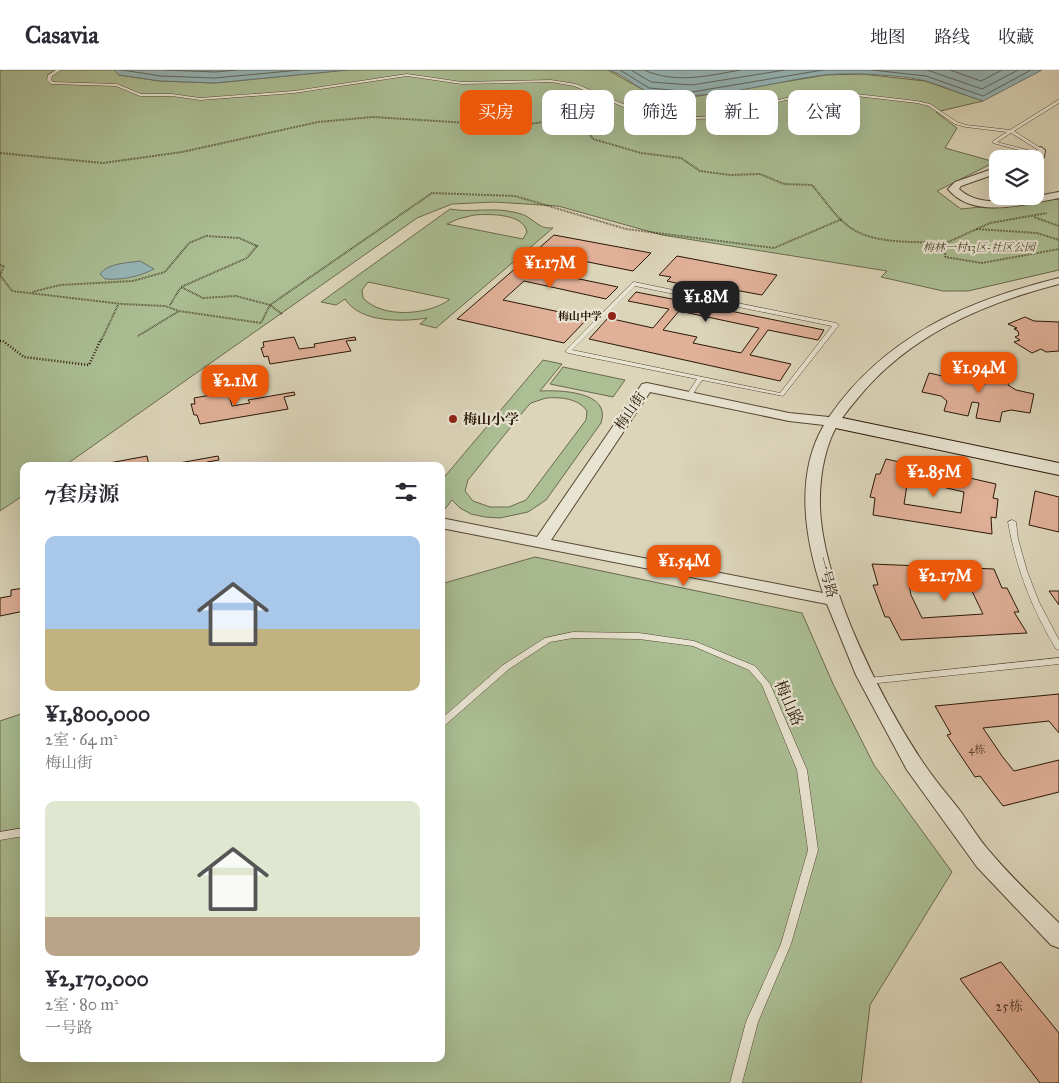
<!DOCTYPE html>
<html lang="zh">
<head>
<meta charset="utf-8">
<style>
	:root { --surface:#fff; --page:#f2f2f3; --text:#2b2b33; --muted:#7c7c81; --line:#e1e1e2; --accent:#ea580c }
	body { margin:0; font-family:"IM FELL Great Primer","Noto Serif SC",serif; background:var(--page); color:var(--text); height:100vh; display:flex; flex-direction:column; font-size:19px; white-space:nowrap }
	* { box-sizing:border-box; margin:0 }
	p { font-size:16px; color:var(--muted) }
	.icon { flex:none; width:28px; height:28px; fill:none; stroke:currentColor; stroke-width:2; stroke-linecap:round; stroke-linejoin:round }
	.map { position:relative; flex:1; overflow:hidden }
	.drawer { position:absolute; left:20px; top:392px; width:425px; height:600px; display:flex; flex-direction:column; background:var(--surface); border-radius:10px; box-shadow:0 5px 20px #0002 }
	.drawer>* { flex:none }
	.guide { position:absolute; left:460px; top:20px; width:475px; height:45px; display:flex; gap:10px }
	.controls { position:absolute; left:989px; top:80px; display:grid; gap:10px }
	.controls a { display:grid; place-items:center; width:55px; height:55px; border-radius:10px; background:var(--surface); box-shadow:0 5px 20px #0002; font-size:25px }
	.price { position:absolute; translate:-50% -42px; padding:0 11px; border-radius:10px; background:var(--accent); color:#fff; font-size:16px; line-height:32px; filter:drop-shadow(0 1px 2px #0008) }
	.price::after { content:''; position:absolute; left:50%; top:30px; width:15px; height:11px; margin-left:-8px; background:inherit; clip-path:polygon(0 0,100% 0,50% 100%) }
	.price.selected { background:#222; color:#fff }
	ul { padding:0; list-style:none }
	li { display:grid; align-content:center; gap:10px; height:265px; padding:0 25px }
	li span { display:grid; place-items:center; height:155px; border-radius:10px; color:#555 }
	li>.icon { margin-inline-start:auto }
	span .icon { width:90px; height:90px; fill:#fffc; stroke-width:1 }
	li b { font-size:21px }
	h2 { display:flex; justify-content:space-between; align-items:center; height:60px; padding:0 25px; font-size:21px }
	.tag { padding:0 18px; border-radius:10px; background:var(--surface); box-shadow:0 5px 20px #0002; font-size:18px; line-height:45px }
	.tag.selected { background:var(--accent); color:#fff }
	header { display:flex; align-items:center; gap:30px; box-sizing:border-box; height:70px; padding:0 25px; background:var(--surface); border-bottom:1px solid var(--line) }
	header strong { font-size:24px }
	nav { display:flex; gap:28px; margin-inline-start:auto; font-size:18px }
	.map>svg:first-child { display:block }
</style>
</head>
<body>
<header>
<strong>Casavia</strong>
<nav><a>地图</a><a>路线</a><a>收藏</a></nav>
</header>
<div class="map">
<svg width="1059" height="1013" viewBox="0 0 1059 1013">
	<rect width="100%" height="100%" fill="#dcd5ba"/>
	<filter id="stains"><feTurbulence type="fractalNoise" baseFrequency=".004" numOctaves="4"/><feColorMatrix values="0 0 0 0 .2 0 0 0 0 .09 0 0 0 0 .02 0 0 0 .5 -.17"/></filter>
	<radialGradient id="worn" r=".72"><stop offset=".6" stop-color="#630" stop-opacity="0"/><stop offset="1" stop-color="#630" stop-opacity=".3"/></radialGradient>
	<path fill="#abbe94" stroke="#6a6a4d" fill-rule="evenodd" d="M 0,0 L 114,0 L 119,5 L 160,11 L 215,13 L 346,0 L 608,0 L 647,22 L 692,27 L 826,5 L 862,4 L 925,11 L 983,31 L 936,42 L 957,58 L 945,78 L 995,92 L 937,121 L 961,139 L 1059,129 L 1059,200 L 968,221 L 943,221 L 881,207 L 887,201 L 662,165 L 558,136 L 494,132 L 452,134 L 417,148 L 64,396 L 24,396 L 24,425 L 0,441 Z
		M 450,139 C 471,143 492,137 513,142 C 529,145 529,149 541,156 C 543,158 550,158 553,158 L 436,258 L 420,254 L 427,248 C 403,252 360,253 345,229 L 336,235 L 321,232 ZM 474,145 C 489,144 523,143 527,162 L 523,169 L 447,154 L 458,149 ZM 368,212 L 449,229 L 449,230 C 428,245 383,249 363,228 L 362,220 Z
		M 543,290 L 562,294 L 540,321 C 559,320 612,321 601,353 L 546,430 L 528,442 L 500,448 L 485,447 L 471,444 L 460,438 L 452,430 L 445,439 L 441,438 L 441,411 ZM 546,328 C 560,327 578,328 587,341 L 586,350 L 526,430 L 509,437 L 490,437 L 473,431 L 465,421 L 468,410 L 527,337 L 531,333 Z
		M 563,297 L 625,310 L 613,327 L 550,314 Z
		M 535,487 L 802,543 L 834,616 L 874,695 L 952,802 L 870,935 L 861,1013 L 0,1013 L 0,651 L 24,643 L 24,989 L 441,989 L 441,514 Z"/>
	<path fill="#95b6b8" stroke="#6a7671" d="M 114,0 L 348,0 L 215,13 L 160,11 L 119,5 Z
		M 608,0 L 1042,0 L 983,31 C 964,25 945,17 926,11 C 902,5 849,2 824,5 C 771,12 716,30 662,25 C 636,22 628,5 608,0 Z
		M 140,191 L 154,199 C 138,207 123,210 105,209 L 100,204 C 108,193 127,193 140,191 Z"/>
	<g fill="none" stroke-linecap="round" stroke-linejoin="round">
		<path stroke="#5f665f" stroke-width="1" d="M 122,0 L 161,6 L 215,8 L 300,0
			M 165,0 L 215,2 L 237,0
			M 620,0 L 649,18 L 692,22 L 823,0
			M 631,0 L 651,12 L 692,15 L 785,0
			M 644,0 C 675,14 708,6 740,0
			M 872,0 L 926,6 L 983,26 L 1031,0
			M 927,0 L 982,19 L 1018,0
			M 950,0 L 981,11 L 1002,0"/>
	</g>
	<path fill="#e0b098" stroke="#291706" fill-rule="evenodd" d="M 554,165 L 651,183 L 633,201 L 553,185 L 536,200 L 618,217 L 606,229 L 524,211 L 503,230 L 588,248 L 564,273 L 457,249 Z
		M 677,186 L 777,205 L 762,225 L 702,214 L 686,232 L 824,260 L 818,270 L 768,260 L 750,285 L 791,294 L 780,311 L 589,269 L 608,248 L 653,258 L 669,239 L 628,231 L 636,222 L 677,230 L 689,216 L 667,211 L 671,207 L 659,205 ZM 679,241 L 759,258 L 741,283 L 693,273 L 697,267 L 663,260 Z
		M 1025,247 L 1034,251 L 1059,252 L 1059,281 L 1046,282 L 1041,279 L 1032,283 L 1014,272 L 1020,270 L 1015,267 L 1019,265 L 1018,261 L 1014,259 L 1017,258 L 1008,254 Z
		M 294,267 L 299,279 L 315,277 L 314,274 L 355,267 L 356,270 L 346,271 L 351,281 L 270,294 L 268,286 L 264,287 L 261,278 L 264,277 L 263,272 Z
		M 959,295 L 981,300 L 977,313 L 985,314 L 988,301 L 1011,305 L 1008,315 L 1016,320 L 1034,324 L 1030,343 L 1011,340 L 1002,342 L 1000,352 L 976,348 L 979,333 L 972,332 L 968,346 L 944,341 L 947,331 L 941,326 L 922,322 L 929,303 L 947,307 L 956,305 Z
		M 228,322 L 232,336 L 250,333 L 248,330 L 294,322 L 295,325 L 284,327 L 288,339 L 200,354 L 197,345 L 194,345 L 191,334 L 195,334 L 194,328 Z
		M 147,386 L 149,396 L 109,396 L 109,393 Z
		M 218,386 L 219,390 L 207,392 L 208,396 L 168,396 L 168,395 Z
		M 886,389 L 996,414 L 993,428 L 998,429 L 996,448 L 991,447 L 992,464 L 873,445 L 875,428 L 870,427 L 876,404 L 880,404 ZM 908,409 L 964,422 L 961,443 L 904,434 Z
		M 1035,421 L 1059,427 L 1059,462 L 1029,455 Z
		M 872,494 L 994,499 L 1002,518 L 1007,518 L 1019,542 L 1014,542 L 1027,563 L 901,570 L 889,547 L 885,547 L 873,515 L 878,515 ZM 909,514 L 970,517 L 983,544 L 922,548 L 911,525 Z
		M 24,518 L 24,541 L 0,546 L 0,528 L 11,526 L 11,520 Z
		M 1049,521 L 1059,521 L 1059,535 Z
		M 1059,624 L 1059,663 L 1049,651 L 983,658 L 1002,686 L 1014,701 L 1059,690 L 1059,722 L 1003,736 L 980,706 L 975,707 L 947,665 L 951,664 L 935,636 Z
		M 1001,892 L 1059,963 L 1059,1013 L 1040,1013 L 960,909 Z"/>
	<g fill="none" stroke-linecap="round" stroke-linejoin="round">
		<g stroke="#564633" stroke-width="1">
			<path id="lane" d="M 56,0 L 61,0 L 52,6 L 51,10 L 53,12 L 117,14 L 141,24 L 172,24 L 200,28 L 294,21 L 407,4 L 462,12 L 551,10 L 576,14 L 635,39 L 664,44 L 698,47 L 716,46 L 802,24 L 856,24 L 917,31 L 930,34 L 957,52 L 966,55 L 1010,60 L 1058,30 L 1059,30 L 1059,33 L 1014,61 L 1042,79 L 1042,81 L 1040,81 L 1011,63 L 997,72 L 1042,84 L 1042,86 L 1041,86 L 993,73 L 993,71 L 1007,62 L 966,57 L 955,54 L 929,36 L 917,33 L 856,26 L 802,26 L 716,48 L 698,49 L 664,46 L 633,41 L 574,16 L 551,12 L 462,14 L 407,6 L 294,23 L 200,30 L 172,26 L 140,26 L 116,16 L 51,14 L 47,10 L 48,5 Z
				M 634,212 L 836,253 L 839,255 L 783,326 L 702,310 L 691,327 L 689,328 L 686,326 L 697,309 L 568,283 L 565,281 L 632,213 ZM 635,216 L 832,256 L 780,323 L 572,280 Z
				M 1012,450 L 1016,452 L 1018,469 L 1027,501 L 1039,532 L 1059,570 L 1059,580 L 1056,579 C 1032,539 1016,498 1008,452 Z
				M 573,562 L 639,563 L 694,571 L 755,596 L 770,614 L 807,700 L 818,780 L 791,874 L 758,952 L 742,1013 L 730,1013 L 746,952 L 781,874 L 808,780 L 797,700 L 762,615 L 749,600 L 693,576 L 639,569 L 573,568 L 550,572 L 509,599 L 444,656 L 441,657 L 441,649 L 503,595 L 545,568 Z
				M 1059,588 L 1059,594 L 869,614 L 866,613 L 865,611 L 866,609 L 869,608 Z
				M 24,758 L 24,766 L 0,770 L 0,762 Z"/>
		</g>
		<g stroke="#564633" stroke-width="2">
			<path id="street" d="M 1041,77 L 1045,80 L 1044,87 L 1035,90 L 1035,89 L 1026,89 L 1036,84 L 1038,78 Z
				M 998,97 L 998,103 L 961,116 L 959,119 C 984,142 1029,127 1059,122 L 1059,128 C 1026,134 973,150 948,119 L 955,112 Z
				M 1059,208 L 1059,214 C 981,234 908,266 857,329 C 847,341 837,353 831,368 C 821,393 818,424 821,451 C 829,524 880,627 920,688 C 932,707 947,724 961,742 C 971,756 980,771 991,783 C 1012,808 1036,830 1059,853 L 1059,878 L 1051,875 L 977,797 L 907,700 L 856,605 L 827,534 L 441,458 L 441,448 L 537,467 L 642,314 L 647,313 L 789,343 L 829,347 C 885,266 966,231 1059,208 ZM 650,322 L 789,351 L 824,355 C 794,406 805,470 823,523 L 551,470 Z"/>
		</g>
		<g stroke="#291706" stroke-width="2">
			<path id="secondary" d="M 833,346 L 1059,393 L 1059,405 L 826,356 L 824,352 L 826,348 Z"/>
		</g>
		<path stroke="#291706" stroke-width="2" stroke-dasharray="0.5 1" stroke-linecap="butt" d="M 0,83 L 103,93 L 182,82 L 318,52 L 373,47 L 515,56 L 543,52 L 583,55 L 593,69 L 641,83 L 681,88 L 700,101 L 730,105 L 760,104 L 784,114 L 812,115 C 825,130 837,150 854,160 C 880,175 918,171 946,173 L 945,187 L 982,193 L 1059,179
			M 1034,147 L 1059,156
			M 976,159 L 1037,163 L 1059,170
			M 946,173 L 990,153 L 1047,143
			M 0,195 L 4,196 L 0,205 L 12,221 L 122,234 L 165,236 L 179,241 L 261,253 L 270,235 L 236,226 L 203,228 L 181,217 L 247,188 L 257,176 L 239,168 L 206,166 L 189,173 L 165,202 L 133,211 L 60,215 L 32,222
			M 170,235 L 181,217
			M 282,244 L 270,235 L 432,123 L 515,126 L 626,159 L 774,178 L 842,149
			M 138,266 L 179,241
			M 101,271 L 118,235"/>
		<path stroke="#291706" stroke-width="2.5" stroke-dasharray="1 2" stroke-linecap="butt" d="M 0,271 L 3,271 L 24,287 L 89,295 L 101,269"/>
		<use href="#lane" fill="#e8e4d2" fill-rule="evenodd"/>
		<use href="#street" fill="#e8e4d2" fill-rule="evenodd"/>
		<use href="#secondary" fill="#e8e4d2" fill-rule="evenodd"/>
	</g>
	<g fill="#8f2418" stroke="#e8e4d2" stroke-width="2">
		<circle cx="612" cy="246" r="5"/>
		<circle cx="453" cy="349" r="5"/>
	</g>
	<g text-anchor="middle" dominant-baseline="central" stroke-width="4.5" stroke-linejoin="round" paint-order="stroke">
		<g font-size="11" font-style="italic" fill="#504931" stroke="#e8e4d2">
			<text x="979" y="177">梅林一村13区-社区公园</text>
		</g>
		<g font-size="11" font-weight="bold" fill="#291706" stroke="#e8e4d2" text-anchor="end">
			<text x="602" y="246">梅山中学</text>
		</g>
		<g font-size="11" fill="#573d2a">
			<text x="977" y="679">4栋</text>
		</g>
		<g font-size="14" fill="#291706" stroke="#e8e4d2">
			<text transform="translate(630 341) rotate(-56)">梅山街</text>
			<text transform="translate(827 507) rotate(75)">一号路</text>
		</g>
		<g font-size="14" font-weight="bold" fill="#291706" stroke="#e8e4d2" text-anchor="start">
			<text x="463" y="349">梅山小学</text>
		</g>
		<g font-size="14" fill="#573d2a">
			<text x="1009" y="936">25栋</text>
		</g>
		<g font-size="16" fill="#291706" stroke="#e8e4d2">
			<text transform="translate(789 633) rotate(66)">梅山路</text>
		</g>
	</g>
	<rect width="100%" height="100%" filter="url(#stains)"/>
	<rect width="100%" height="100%" fill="url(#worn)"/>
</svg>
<div class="controls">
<a><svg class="icon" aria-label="layers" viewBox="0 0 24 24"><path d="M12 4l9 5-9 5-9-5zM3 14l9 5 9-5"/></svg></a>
</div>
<b class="price" style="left:550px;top:219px">¥1.17M</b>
<b class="price selected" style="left:706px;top:253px">¥1.8M</b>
<b class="price" style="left:979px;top:324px">¥1.94M</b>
<b class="price" style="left:235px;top:337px">¥2.1M</b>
<b class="price" style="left:934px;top:428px">¥2.85M</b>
<b class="price" style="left:684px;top:517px">¥1.54M</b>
<b class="price" style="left:945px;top:532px">¥2.17M</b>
<div class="guide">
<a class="tag selected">买房</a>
<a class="tag">租房</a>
<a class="tag">筛选</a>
<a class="tag">新上</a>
<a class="tag">公寓</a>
</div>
<section class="drawer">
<h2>7套房源<svg class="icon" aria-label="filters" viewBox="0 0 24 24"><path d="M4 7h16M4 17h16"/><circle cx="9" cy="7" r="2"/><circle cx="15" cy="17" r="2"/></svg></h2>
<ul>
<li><span style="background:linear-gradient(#a9c7e8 60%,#c2b280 0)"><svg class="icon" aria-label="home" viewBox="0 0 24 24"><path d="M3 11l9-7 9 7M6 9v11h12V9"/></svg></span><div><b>¥1,800,000</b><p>2室 · 64 m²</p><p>梅山街</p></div></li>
<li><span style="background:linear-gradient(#dfe7d0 75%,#b9a48a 0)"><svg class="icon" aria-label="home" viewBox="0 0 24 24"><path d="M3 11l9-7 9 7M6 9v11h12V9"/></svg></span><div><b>¥2,170,000</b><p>2室 · 80 m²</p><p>一号路</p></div></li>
</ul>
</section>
</div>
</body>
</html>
